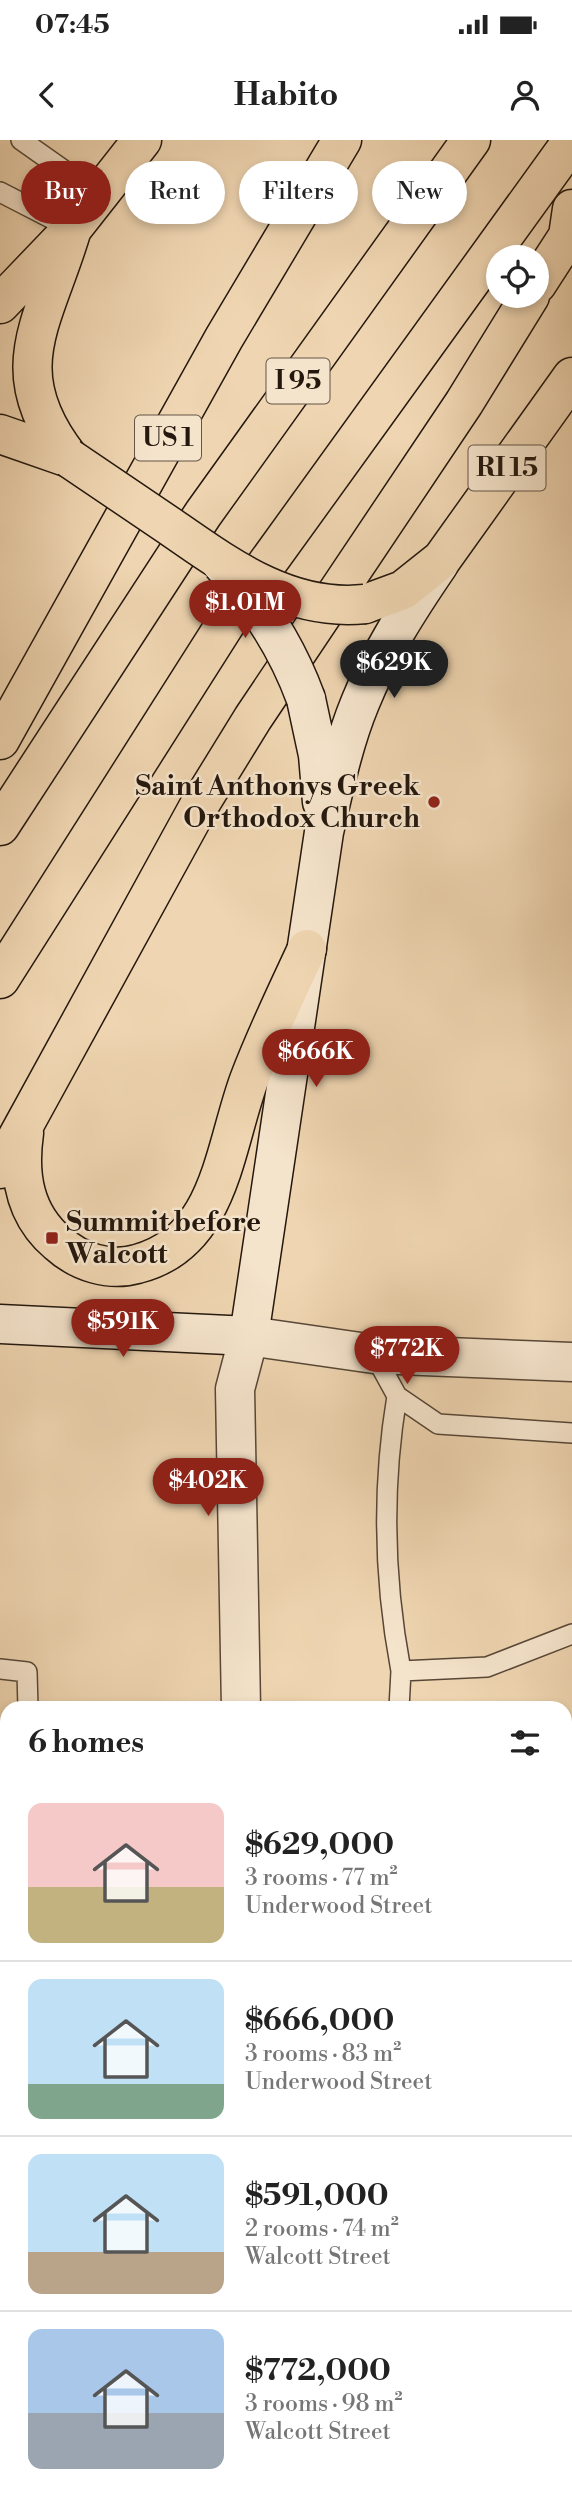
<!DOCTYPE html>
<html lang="en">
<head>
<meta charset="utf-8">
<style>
	:root { --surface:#fff; --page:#f6f6f6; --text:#222; --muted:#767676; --line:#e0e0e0; --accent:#8f2418 }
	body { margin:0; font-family:"Libre Bodoni",serif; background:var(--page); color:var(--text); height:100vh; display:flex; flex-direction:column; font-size:26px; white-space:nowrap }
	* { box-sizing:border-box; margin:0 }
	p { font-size:23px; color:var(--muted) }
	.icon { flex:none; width:38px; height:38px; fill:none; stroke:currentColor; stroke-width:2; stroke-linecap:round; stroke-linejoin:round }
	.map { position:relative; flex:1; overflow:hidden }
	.drawer { position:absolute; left:0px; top:1561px; width:572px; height:798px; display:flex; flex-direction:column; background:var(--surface); border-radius:21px 21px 0 0; box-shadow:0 4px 10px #0003 }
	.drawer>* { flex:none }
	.banner { position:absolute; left:21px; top:21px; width:530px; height:63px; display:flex; gap:14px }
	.controls { position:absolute; left:486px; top:105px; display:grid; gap:14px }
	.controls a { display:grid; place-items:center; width:63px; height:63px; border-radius:50%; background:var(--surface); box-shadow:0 4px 10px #0003; font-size:35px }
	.price { position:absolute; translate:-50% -60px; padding:0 16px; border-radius:24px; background:var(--accent); color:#fff; font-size:23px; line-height:46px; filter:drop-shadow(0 2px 4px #0008) }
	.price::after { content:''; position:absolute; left:50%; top:42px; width:21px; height:16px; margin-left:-10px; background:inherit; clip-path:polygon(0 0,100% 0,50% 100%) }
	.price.active { background:#222; color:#fff }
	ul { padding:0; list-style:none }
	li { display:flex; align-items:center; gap:21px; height:175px; padding:0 28px }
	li+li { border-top:2px solid var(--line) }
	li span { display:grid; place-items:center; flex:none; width:196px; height:140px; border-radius:14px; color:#555 }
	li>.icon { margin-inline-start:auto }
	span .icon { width:84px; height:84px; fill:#fffc; stroke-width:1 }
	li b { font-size:30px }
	h2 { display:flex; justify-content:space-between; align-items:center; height:84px; padding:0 28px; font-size:30px }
	.pill { padding:0 24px; border-radius:32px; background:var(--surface); box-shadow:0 4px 10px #0003; font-size:24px; line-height:63px }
	.pill.active { background:var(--accent); color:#fff }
	.status { display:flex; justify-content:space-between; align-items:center; height:49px; padding:0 35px; background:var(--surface); direction:ltr }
	.status svg { height:19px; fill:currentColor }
	header { display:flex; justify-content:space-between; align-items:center; height:91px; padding:0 28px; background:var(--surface); font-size:32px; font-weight:700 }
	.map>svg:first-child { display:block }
</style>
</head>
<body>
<div class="status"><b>07:45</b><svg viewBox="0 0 49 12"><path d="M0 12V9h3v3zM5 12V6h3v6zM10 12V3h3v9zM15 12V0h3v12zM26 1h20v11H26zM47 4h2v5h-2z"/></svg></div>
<header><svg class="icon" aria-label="back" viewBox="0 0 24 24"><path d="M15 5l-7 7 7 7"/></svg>Habito<svg class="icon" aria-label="person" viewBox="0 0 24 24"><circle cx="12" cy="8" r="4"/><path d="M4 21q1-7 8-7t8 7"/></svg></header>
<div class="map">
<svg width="572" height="2359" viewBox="0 0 572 2359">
	<defs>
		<pattern id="building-hatch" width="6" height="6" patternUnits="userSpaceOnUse" patternTransform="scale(1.75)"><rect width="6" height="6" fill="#cb7e74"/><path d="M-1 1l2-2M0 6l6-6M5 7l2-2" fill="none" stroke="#a5665e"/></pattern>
	</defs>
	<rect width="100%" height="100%" fill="#efd5b1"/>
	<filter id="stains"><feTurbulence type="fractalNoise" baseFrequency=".00286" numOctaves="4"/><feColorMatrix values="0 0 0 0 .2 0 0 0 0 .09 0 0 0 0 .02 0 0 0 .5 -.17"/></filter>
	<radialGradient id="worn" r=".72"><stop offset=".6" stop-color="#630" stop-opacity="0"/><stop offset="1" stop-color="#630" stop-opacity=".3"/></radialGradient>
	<path fill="url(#building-hatch)" stroke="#24180e" stroke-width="2" d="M 572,2062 L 572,2164 L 565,2165 L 565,2063 Z
		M 565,2250 L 572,2250 L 572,2337 L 565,2337 Z"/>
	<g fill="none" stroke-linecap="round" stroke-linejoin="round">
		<g stroke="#574737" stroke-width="22">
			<path id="service" d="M 21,0 L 99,55
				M 0,52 L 72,89
				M 374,1214 L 397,1256 L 438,1284 L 572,1293
				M 397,1256 C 382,1346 384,1441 401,1531
				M 0,1529 L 27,1532 L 28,1568
				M 399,1568 L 401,1531 L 487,1527 L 572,1494"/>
		</g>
		<g stroke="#574737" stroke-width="41">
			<path id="minor" d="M 241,1568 L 235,1249 L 249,1196
				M 565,2202 L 572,2202
				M 0,2220 L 7,2220
				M 414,2352 L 415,2359"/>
		</g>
		<g stroke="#574737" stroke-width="41">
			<path id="tertiary" d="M 249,1196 L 374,1214 L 572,1222"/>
		</g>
		<g stroke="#24180e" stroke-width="41">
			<path id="secondary" d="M 306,559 L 318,615 L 322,662
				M 0,1184 L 249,1196 L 324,692 C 334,649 343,604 360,563 C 380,513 409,468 439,424"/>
		</g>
		<g stroke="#24180e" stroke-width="41">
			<path id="primary" d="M 0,164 L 72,89 L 142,0
				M 0,294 L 69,318
				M 69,318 C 0,230 45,181 72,89
				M 365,464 L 403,450 L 442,419 L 572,237"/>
		</g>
		<g stroke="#24180e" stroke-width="41">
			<path id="motorway" d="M 537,144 L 568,96 L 572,69
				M 0,600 L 224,198 L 342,0
				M 0,686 L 203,374 L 471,0
				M 0,839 L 240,461 L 572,1
				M 24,993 C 18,1035 24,1074 58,1103 C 79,1122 109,1132 137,1124 C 220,1103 224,1008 249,940 C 266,895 287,852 307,809
				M 0,1029 L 200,664 L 253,578 L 464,263 L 530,156"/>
		</g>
		<use href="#service" stroke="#f5e4cc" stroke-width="19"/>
		<use href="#minor" stroke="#f5e4cc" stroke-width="38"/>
		<use href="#tertiary" stroke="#f5e4cc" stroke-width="38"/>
		<use href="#secondary" stroke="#f5e4cc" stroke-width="38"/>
		<use href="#primary" stroke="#efd5b1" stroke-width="38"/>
		<use href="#motorway" stroke="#efd5b1" stroke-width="38"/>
		<g stroke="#24180e" stroke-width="41" stroke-linecap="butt">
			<path id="secondary-bridge" d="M 221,423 C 259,463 287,507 306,559"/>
		</g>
		<g stroke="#24180e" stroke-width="41" stroke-linecap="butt">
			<path id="primary-bridge" d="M 69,318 C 103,341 137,364 171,387 C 230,428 290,472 365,464"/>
		</g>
		<use href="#secondary-bridge" stroke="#f5e4cc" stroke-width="38"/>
		<use href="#primary-bridge" stroke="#efd5b1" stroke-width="38"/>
	</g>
	<g fill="#8f2418" stroke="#f5e4cc" stroke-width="2.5">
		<circle cx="434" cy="662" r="7"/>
		<rect x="45" y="1091" width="14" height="14" rx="3.5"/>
	</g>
	<g text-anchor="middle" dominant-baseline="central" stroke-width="5" stroke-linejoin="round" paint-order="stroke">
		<g fill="#f5e4cc" stroke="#635547" stroke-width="2">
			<rect x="266.5" y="218.5" width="63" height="45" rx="5"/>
			<rect x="135" y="275.5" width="66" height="45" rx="5"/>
			<rect x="468.5" y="305.5" width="77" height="45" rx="5"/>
		</g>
		<g font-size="26" font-weight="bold" fill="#24180e">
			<text x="298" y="241">I 95</text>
			<text x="168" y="298">US 1</text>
			<text x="507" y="328">RI 15</text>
		</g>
		<g font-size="28" font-weight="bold" fill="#24180e" stroke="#f5e4cc" text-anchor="end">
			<text x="420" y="646">Saint Anthonys Greek<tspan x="420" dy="32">Orthodox Church</tspan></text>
			<text x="66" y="1082" text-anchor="start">Summit before<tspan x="66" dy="32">Walcott</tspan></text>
		</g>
	</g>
	<rect width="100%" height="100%" filter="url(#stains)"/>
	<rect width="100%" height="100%" fill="url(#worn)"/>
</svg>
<div class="controls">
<a><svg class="icon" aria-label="locate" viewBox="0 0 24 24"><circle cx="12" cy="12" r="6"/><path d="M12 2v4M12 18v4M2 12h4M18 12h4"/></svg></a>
</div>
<b class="price" style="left:245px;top:500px">$1.01M</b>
<b class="price active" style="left:394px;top:560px">$629K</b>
<b class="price" style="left:316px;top:949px">$666K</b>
<b class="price" style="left:123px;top:1219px">$591K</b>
<b class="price" style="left:407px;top:1246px">$772K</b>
<b class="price" style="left:208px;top:1378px">$402K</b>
<div class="banner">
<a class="pill active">Buy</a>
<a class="pill">Rent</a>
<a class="pill">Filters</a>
<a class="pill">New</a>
</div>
<section class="drawer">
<h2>6 homes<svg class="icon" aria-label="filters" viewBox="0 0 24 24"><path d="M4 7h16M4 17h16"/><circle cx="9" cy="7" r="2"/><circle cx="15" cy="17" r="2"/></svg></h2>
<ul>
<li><span style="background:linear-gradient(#f6c9c9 60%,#c2b280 0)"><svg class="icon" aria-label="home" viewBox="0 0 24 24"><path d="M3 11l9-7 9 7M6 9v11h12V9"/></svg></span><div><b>$629,000</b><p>3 rooms · 77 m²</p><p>Underwood Street</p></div></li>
<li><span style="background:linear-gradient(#bfe0f5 75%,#7fa58c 0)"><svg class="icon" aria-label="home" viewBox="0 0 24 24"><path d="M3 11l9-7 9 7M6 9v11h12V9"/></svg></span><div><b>$666,000</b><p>3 rooms · 83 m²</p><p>Underwood Street</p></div></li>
<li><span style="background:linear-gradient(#bfe0f5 70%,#b9a48a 0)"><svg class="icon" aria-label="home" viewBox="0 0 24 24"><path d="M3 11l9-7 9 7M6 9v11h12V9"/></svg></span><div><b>$591,000</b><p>2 rooms · 74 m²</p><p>Walcott Street</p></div></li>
<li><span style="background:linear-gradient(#a9c7e8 60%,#9aa5b1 0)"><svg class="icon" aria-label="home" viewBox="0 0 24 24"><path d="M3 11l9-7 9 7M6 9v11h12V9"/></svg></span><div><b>$772,000</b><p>3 rooms · 98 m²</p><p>Walcott Street</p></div></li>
</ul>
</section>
</div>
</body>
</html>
